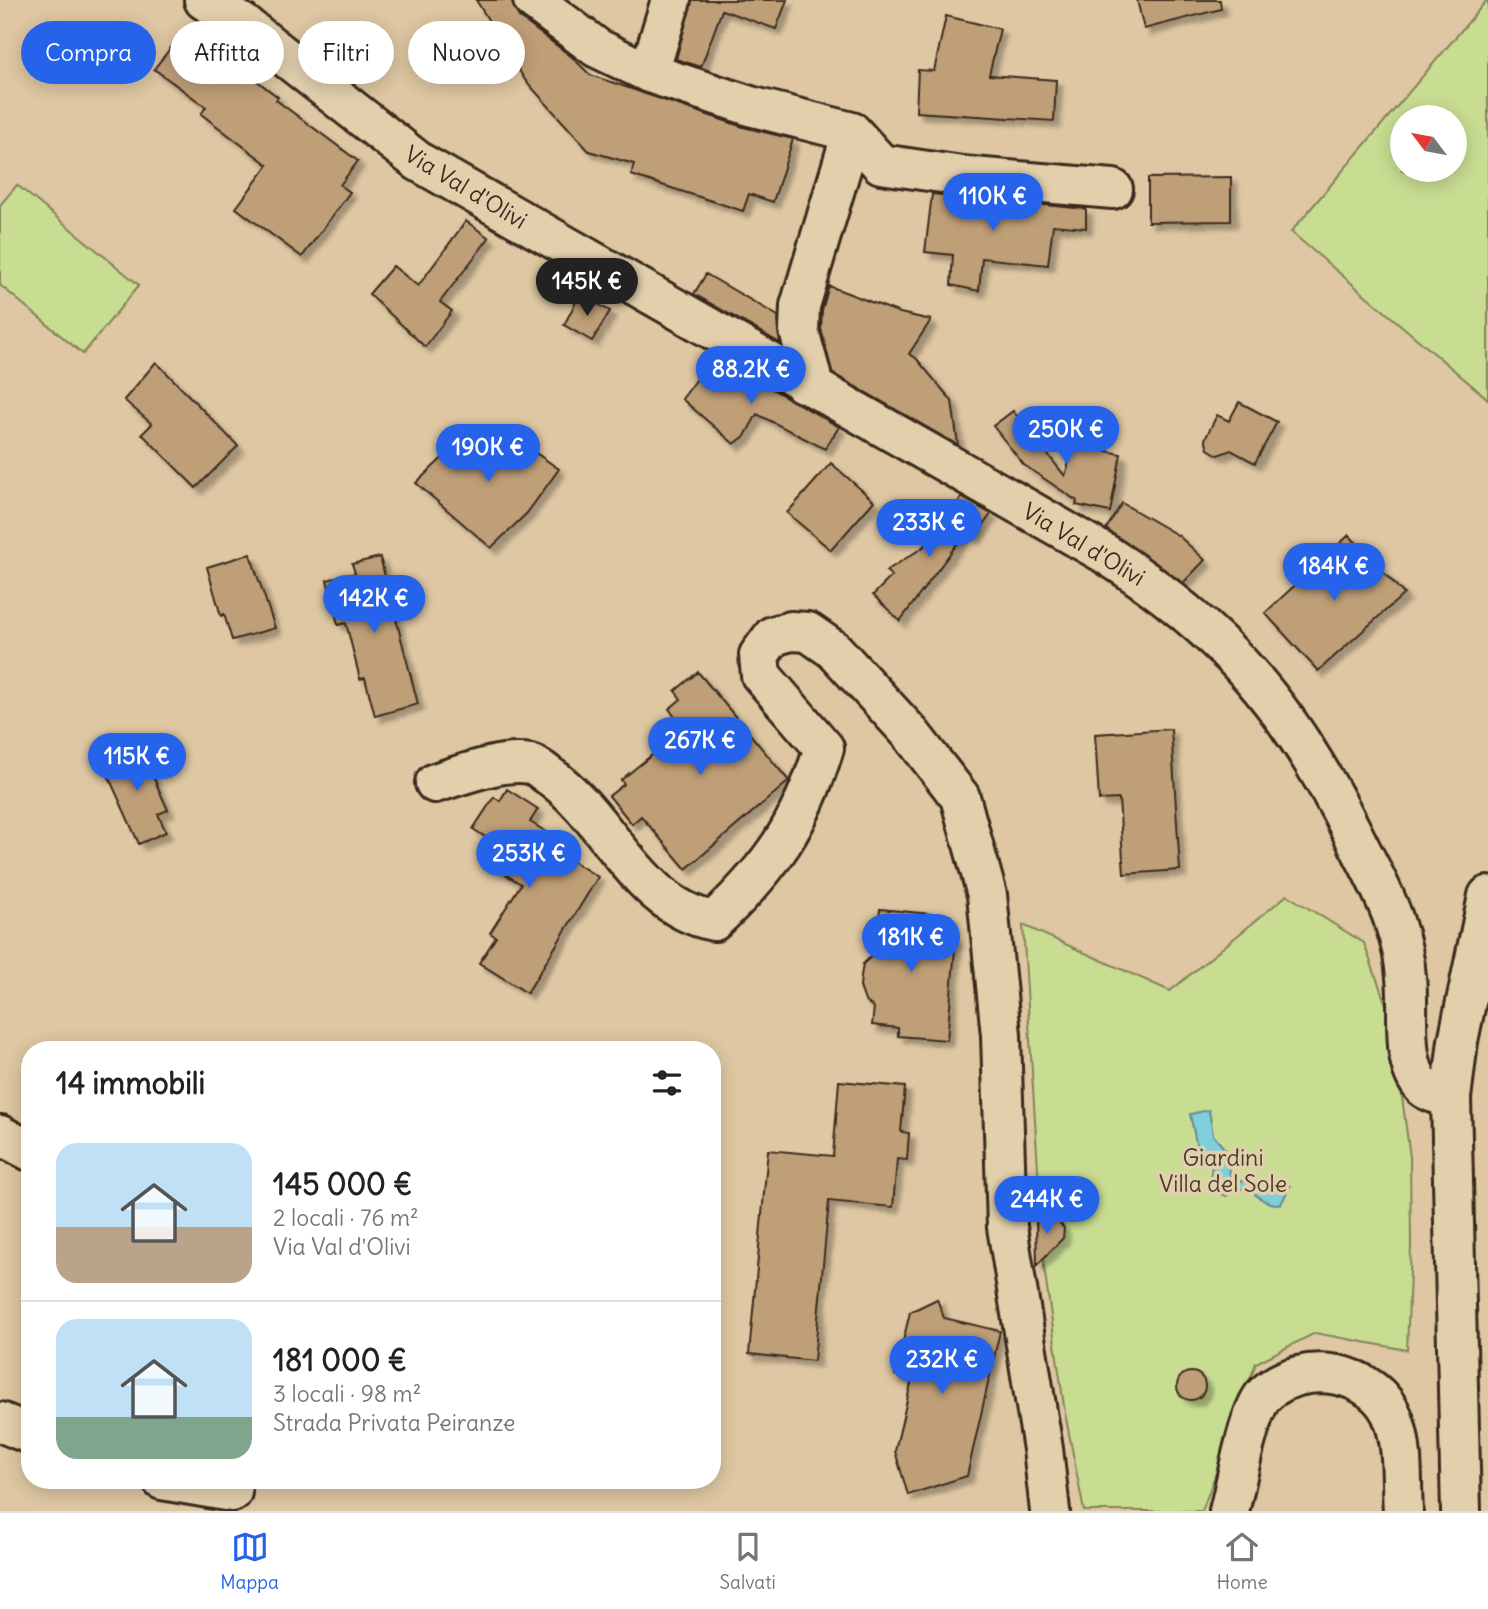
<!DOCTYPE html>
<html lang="it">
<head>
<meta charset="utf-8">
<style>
	:root { --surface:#fff; --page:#f6f6f6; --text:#222; --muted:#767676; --line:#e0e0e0; --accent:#2563eb }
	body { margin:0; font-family:Delius,sans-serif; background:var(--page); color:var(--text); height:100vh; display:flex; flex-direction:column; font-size:26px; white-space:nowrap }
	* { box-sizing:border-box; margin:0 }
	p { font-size:23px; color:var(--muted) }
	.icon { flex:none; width:38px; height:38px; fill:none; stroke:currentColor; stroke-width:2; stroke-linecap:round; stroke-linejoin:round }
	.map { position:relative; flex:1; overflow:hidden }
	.side { position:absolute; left:21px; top:1041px; width:700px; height:448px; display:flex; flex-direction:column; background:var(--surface); border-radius:28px; box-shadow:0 4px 18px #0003 }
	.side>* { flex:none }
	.hud { position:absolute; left:21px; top:21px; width:700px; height:63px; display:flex; gap:14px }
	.needle { width:46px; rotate:302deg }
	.controls { position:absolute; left:1390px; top:105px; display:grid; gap:14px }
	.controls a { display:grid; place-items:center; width:77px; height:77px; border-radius:50%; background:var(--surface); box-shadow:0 4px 18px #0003; font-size:35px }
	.price { position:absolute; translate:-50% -60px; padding:0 16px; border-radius:24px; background:var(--accent); color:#fff; font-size:23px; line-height:46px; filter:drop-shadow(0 2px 4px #0008) }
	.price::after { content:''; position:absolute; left:50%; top:42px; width:21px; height:16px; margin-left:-10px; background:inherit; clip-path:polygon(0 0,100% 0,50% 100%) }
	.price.on { background:#222; color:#fff }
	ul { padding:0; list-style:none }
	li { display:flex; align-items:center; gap:21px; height:175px; padding:0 35px }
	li+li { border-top:2px solid var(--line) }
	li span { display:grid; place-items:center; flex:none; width:196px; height:140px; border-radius:21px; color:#555 }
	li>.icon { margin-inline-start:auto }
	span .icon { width:84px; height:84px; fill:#fffc; stroke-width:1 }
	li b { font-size:30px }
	h2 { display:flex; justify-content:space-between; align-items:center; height:84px; padding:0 35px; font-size:30px }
	.chip { padding:0 24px; border-radius:32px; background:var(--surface); box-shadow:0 4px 18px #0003; font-size:24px; line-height:63px }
	.chip.on { background:var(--accent); color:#fff }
	.tabs { display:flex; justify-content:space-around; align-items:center; height:98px; border-top:2px solid var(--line); background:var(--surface); font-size:19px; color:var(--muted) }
	.tabs a { display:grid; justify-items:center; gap:4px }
	.tabs .on { color:var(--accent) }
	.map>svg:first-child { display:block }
</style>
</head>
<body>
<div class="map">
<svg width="1488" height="1511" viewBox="0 0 1488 1511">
	<defs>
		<filter id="shadow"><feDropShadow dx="6" dy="6" stdDeviation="2" flood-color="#0004"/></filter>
	</defs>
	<rect width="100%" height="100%" fill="#dec7a2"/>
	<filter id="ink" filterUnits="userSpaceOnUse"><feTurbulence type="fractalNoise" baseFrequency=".0143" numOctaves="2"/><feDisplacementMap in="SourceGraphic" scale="14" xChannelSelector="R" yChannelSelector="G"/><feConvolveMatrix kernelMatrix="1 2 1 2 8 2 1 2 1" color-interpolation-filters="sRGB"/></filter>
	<g filter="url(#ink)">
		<path fill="#c8dd92" stroke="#828458" stroke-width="2" fill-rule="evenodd" d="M 1487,0 L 1488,0 L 1488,399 L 1291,232 ZM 1454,117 L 1454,170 L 1402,170 L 1402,117 Z
			M 17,185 L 139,285 L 83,354 L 0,285 L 0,205 Z
			M 1287,895 L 1364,943 L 1392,1022 L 1410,1157 L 1411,1245 L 1407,1350 L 1315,1333 L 1256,1363 L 1202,1511 L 1084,1511 L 1065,1413 L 1044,1267 L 1023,925 L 1170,991 Z"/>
		<path fill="#7fcedc" stroke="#648c90" stroke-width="2" d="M 1209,1110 L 1213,1135 L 1229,1154 L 1230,1180 L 1261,1183 L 1283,1181 L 1290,1186 L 1281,1204 C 1267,1205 1258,1198 1249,1188 L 1233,1190 L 1226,1196 L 1210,1188 L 1212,1162 L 1196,1143 L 1190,1114 Z"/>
		<path fill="#bf9f78" stroke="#3b2a1e" stroke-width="2" filter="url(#shadow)" d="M 476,0 L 512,0 L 519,17 L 572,57 L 590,75 L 743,127 L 793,139 L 773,202 L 749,194 L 743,211 L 631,175 L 634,164 L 589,151 L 525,80 Z
			M 692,0 L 787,0 L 776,29 L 722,10 L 701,67 L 676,59 Z
			M 1137,0 L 1220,0 L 1221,9 L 1144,29 Z
			M 946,16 L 1000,29 L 989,75 L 1056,80 L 1054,121 L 916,112 L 918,70 L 934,71 Z
			M 187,27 L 278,97 L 276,100 L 358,161 L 340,185 L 350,192 L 302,257 L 236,208 L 268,165 L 201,114 L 206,107 L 154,69 Z
			M 1231,177 L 1231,221 L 1148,222 L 1148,178 Z
			M 932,194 L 1086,209 L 1086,228 L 1053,225 L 1048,265 L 982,258 L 979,291 L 951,285 L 953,255 L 925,252 Z
			M 466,221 L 489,238 L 440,302 L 452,311 L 425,347 L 369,294 L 393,266 L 418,286 Z
			M 706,274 L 778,316 L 780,343 L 694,294 Z
			M 829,286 L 900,313 L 931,320 L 909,354 L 916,358 L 952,401 L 958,445 L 832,373 L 821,328 L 822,310 Z
			M 580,294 L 610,311 L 592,341 L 564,325 Z
			M 714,356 L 839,427 L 825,449 L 757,414 L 745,436 L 734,444 L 682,399 Z
			M 156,362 L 238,446 L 196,488 L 142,434 L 152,424 L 124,400 Z
			M 1239,402 L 1277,422 L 1255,463 L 1231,450 L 1218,455 L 1208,449 L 1205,439 L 1217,415 L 1229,421 Z
			M 1013,411 L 1065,476 L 1074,444 L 1121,454 L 1110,512 L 1076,505 L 1077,501 L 1024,465 L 993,426 Z
			M 476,426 L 517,455 L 524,445 L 559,469 L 527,513 L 491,548 L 416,483 Z
			M 831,463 L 874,501 L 831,550 L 787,513 Z
			M 961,497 L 991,514 L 974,538 L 966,532 L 900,621 L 873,595 L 892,576 L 886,571 L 922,548 L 948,519 Z
			M 1122,503 L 1179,536 L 1205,560 L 1183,583 L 1106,529 Z
			M 1349,535 L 1404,594 L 1318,671 L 1265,613 Z
			M 250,554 L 275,628 L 232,640 L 224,614 L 221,616 L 207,567 Z
			M 380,557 L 418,704 L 375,716 L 365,678 L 360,679 L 346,623 L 338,625 L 327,580 L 355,573 L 352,564 Z
			M 698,672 L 789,781 L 686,869 L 641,816 L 632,824 L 609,796 L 624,784 L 621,780 L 684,729 L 669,709 L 681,699 L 675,691 Z
			M 1171,729 L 1180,870 L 1124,874 L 1119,799 L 1099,800 L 1095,734 Z
			M 139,745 L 168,810 L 158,814 L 166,832 L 139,844 L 102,762 Z
			M 507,789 L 538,809 L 530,822 L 567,844 L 561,854 L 598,877 L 527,993 L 479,963 L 496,937 L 490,933 L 521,884 L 479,858 L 490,840 L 473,829 L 494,797 L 500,801 Z
			M 880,909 L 951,916 L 949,936 L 956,937 L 947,1040 L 898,1036 L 898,1028 L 872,1025 L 874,1008 L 865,1001 L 860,987 L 861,976 L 863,964 L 876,952 Z
			M 839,1081 L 905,1087 L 901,1132 L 909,1133 L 907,1160 L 897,1159 L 893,1207 L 829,1201 L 814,1361 L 749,1354 L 768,1150 L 833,1156 Z
			M 1036,1217 L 1056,1219 L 1064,1228 L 1063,1238 L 1037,1265 Z
			M 937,1299 L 944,1318 L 1000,1331 L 967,1476 L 908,1495 L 895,1451 L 912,1379 L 895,1375 L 910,1312 Z
			M1177 1386a14 14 0 1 1 28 0a14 14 0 1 1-28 0Z"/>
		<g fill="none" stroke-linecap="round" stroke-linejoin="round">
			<g stroke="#3b2a1e" stroke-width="44">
				<path id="minor" d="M 204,0 L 242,23 L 419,162 L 1104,553 C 1224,630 1290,707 1353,834 C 1367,863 1384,891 1394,921 C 1400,939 1405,958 1406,978 C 1410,1010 1400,1060 1422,1086 C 1428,1093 1442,1095 1451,1098
					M 533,0 L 597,48 L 649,73 L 750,106 L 852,132 L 881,164 L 962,176 L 1113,189
					M 649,73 L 671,0
					M 803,383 L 811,374 L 799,331 L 800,306 L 852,132
					M 435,783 C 461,775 502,759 530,764 C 535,765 543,771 548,775 C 608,815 637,907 714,921 C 772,866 800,826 824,748 L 761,675 L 759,655 L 773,636 L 791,631 L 808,632 L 834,650 L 911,734 L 960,797 L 987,895 L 1001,1035 L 1007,1227 L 1043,1449 L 1050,1511
					M 0,1135 L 30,1151
					M 0,1422 L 30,1434
					M 162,1480 L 232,1492
					M 1229,1511 C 1236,1486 1248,1411 1265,1394 C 1302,1358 1377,1370 1394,1421 C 1404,1448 1401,1483 1403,1511"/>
			</g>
			<g stroke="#3b2a1e" stroke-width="44">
				<path id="major" d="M 1461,1511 L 1451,1098 L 1458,1041 L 1488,896"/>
			</g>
			<use href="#minor" stroke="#e2d0ad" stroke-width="38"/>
			<use href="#major" stroke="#e2d0ad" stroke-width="38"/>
		</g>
	</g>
	<g text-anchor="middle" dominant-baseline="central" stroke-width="7" stroke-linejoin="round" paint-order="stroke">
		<g font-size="23" fill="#3b2a1e" stroke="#e2d0ad">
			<text transform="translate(466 187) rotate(31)">Via Val d'Olivi</text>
			<text transform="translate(1084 544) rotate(31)">Via Val d'Olivi</text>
		</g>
		<g font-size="23" fill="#493c2a" stroke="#e2d0ad">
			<text x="1223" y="1157">Giardini<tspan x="1223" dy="26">Villa del Sole</tspan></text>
		</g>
	</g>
</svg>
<div class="controls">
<a><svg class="needle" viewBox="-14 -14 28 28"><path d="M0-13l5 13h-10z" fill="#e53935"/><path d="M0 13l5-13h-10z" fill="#767676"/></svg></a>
</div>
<b class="price" style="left:993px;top:233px">110K €</b>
<b class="price on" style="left:587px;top:318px">145K €</b>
<b class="price" style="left:751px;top:406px">88.2K €</b>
<b class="price" style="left:1066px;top:466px">250K €</b>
<b class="price" style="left:488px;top:484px">190K €</b>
<b class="price" style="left:929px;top:559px">233K €</b>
<b class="price" style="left:1334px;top:603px">184K €</b>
<b class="price" style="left:374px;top:635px">142K €</b>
<b class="price" style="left:700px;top:777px">267K €</b>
<b class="price" style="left:137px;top:793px">115K €</b>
<b class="price" style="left:529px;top:890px">253K €</b>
<b class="price" style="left:911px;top:974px">181K €</b>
<b class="price" style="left:1047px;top:1236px">244K €</b>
<b class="price" style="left:942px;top:1396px">232K €</b>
<div class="hud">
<a class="chip on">Compra</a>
<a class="chip">Affitta</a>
<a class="chip">Filtri</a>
<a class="chip">Nuovo</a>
</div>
<section class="side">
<h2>14 immobili<svg class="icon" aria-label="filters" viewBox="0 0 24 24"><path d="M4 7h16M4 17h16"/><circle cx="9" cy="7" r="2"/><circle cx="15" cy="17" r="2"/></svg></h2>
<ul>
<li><span style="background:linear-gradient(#bfe0f5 60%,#b9a48a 0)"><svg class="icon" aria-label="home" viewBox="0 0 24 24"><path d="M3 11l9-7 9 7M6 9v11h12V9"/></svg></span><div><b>145 000 €</b><p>2 locali · 76 m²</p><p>Via Val d'Olivi</p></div></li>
<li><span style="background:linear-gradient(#bfe0f5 70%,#7fa58c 0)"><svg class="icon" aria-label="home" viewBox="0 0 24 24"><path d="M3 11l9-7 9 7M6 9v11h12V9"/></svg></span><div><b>181 000 €</b><p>3 locali · 98 m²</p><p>Strada Privata Peiranze</p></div></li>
</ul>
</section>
</div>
<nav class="tabs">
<a class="on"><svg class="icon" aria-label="map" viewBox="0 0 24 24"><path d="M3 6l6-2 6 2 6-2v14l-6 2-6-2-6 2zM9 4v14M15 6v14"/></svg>Mappa</a>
<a><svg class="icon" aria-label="saved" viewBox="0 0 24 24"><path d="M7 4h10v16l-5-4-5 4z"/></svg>Salvati</a>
<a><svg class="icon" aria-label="home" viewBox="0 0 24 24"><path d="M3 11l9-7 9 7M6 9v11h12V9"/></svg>Home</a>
</nav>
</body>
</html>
